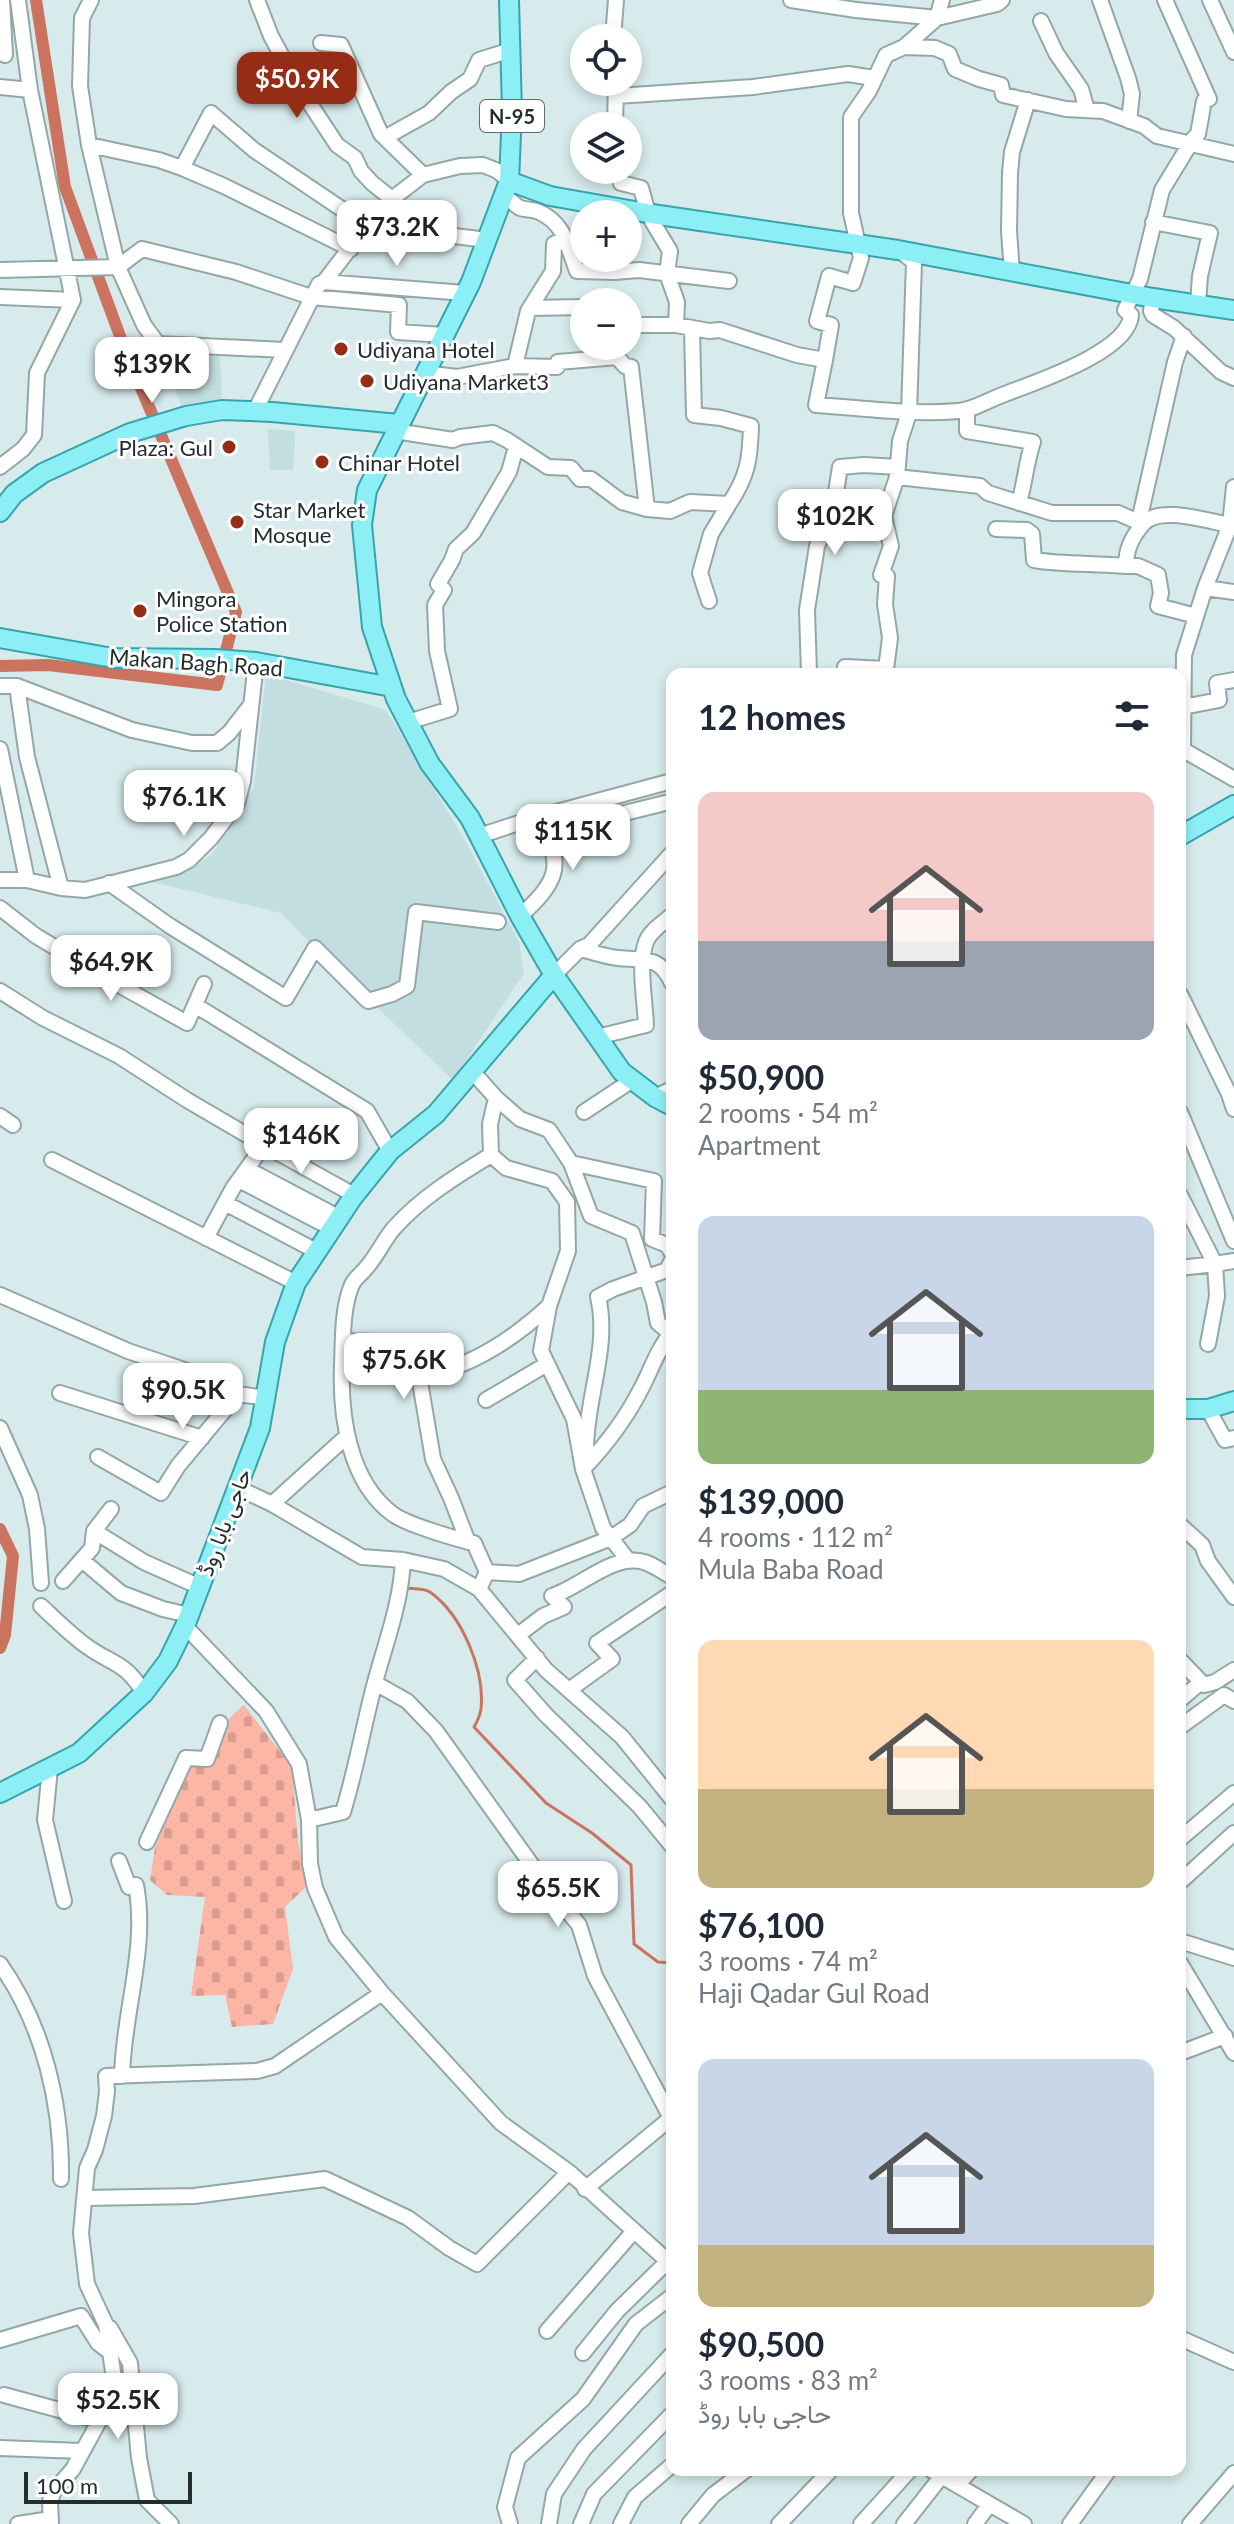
<!DOCTYPE html>
<html lang="en">
<head>
<meta charset="utf-8">
<style>
	:root { --surface:#fff; --page:#f6f6f7; --text:#1f2937; --muted:#747a83; --accent:#952d16 }
	body { margin:0; font-family:Lato,Vazirmatn,sans-serif; background:var(--page); color:var(--text); height:100vh; display:flex; flex-direction:column; font-size:30px; white-space:nowrap }
	* { box-sizing:border-box; margin:0 }
	p { font-size:26px; color:var(--muted) }
	.icon { flex:none; width:44px; height:44px; fill:none; stroke:currentColor; stroke-width:2; stroke-linecap:round; stroke-linejoin:round }
	.map { position:relative; flex:1; overflow:hidden }
	.drawer { position:absolute; left:666px; top:668px; width:520px; height:1808px; display:flex; flex-direction:column; background:var(--surface); border-radius:16px; box-shadow:0 4px 12px #0003 }
	.drawer>* { flex:none }
	.controls { position:absolute; left:570px; top:24px; display:grid; gap:16px }
	.controls a { display:grid; place-items:center; width:72px; height:72px; border-radius:50%; background:var(--surface); box-shadow:0 4px 12px #0003; font-size:40px }
	.scale { position:absolute; left:24px; bottom:20px; width:168px; box-sizing:border-box; padding-left:8px; border:4px solid #242c2c; border-top:0; font-size:22px; line-height:28px; white-space:nowrap; color:#242c2c; -webkit-text-stroke:6px #fff; paint-order:stroke }
	.price { position:absolute; translate:-50% -68px; padding:0 18px; border-radius:16px; background:#fff; color:#222; font-size:26px; line-height:52px; filter:drop-shadow(0 2px 4px #0008) }
	.price::after { content:''; position:absolute; left:50%; top:48px; width:24px; height:18px; margin-left:-12px; background:inherit; clip-path:polygon(0 0,100% 0,50% 100%) }
	.price.active { background:var(--accent); color:#fff }
	ul { padding:0; list-style:none }
	li { display:grid; align-content:center; gap:16px; height:424px; padding:0 32px }
	li span { display:grid; place-items:center; height:248px; border-radius:16px; color:#555 }
	li>.icon { margin-inline-start:auto }
	span .icon { width:144px; height:144px; fill:#fffc; stroke-width:1 }
	li b { font-size:34px }
	h2 { display:flex; justify-content:space-between; align-items:center; height:96px; padding:0 32px; font-size:34px }
	.map>svg:first-child { display:block }
</style>
</head>
<body>
<div class="map">
<svg width="1234" height="2524" viewBox="0 0 1234 2524">
	<defs>
		<pattern id="cemetery-stones" width="16" height="16" patternUnits="userSpaceOnUse" patternTransform="scale(2)"><rect width="16" height="16" fill="#fdb6a5"/><path d="M2 7V4a2 2 0 0 1 4 0v3zM10 15v-3a2 2 0 0 1 4 0v3z" fill="#d99d8e"/></pattern>
	</defs>
	<rect width="100%" height="100%" fill="#d7ebec"/>
	<path fill="#c2dee0" d="M 179,349 L 220,350 L 222,410 L 185,415 L 161,355 Z
		M 268,429 L 295,431 L 293,470 L 270,470 Z
		M 266,674 L 386,710 L 462,835 L 519,942 L 524,973 L 453,1080 L 315,948 L 281,913 L 153,882 L 211,856 L 254,787 Z"/>
	<path fill="url(#cemetery-stones)" d="M 244,1705 L 292,1767 L 298,1841 L 304,1874 L 315,1888 L 308,1885 L 285,1907 L 293,1969 L 273,2024 L 232,2027 L 225,1995 L 191,1996 L 205,1897 L 167,1895 L 150,1880 L 155,1848 L 188,1763 L 211,1764 C 220,1736 220,1724 244,1705 Z"/>
	<g fill="none" stroke-linecap="round" stroke-linejoin="round">
		<path stroke="#cc735f" stroke-width="3" d="M 405,1588 C 413,1589 423,1588 430,1592 C 462,1615 485,1670 481,1709 C 480,1715 477,1722 474,1727 L 546,1803 L 592,1833 L 631,1865 L 634,1944 L 658,1962 L 672,1963"/>
		<path stroke="#cc735f" stroke-width="12" d="M 0,666 L 48,665 L 217,685 L 236,612 L 127,355 L 65,187 L 36,0
			M 0,1529 L 13,1556 L 5,1635 L 0,1648"/>
		<g stroke="#94a7a8" stroke-width="18">
			<path id="minor" d="M 2,0 L 5,55
				M 91,0 L 82,18 L 80,86 L 89,145 L 118,267 L 144,325 L 158,344 L 285,350
				M 257,0 L 271,36 L 297,84 L 337,145 L 355,158 L 361,171 L 372,183 L 392,199
				M 791,0 L 856,10 L 937,18 L 997,4 L 1002,0
				M 1100,0 L 1128,78 L 1132,94 L 1129,121
				M 1210,0 L 1234,52
				M 1041,21 L 1056,53 L 1081,89 L 1087,110
				M 613,38 L 616,0
				M 321,43 L 341,45 L 381,134 L 423,175
				M 904,47 L 935,48 L 949,54 L 955,69 L 979,79 L 1001,85 L 1003,95 L 1066,109 L 1103,111 L 1144,126 L 1157,136 L 1234,154
				M 0,87 L 30,90
				M 617,96 L 753,87 L 848,74 L 874,78
				M 615,126 L 616,82
				M 386,137 L 429,113 L 451,92 L 470,79 L 479,60 L 511,50
				M 89,145 L 159,160 L 182,168 L 224,186 L 351,249
				M 182,168 L 211,113 L 254,150 L 370,228
				M 620,170 L 621,183 L 641,188 L 648,213
				M 504,196 C 509,199 515,205 520,208 C 526,210 533,209 539,212 C 565,223 568,248 577,271 L 614,272 L 639,270 L 729,281
				M 652,214 L 652,221 L 670,251 L 667,274 L 677,302 L 676,325 L 709,331 L 720,330 L 797,355 L 825,360 L 816,405 C 864,408 911,415 958,411 C 974,410 990,399 1005,394 C 1035,382 1129,352 1131,315 L 1125,310 L 1140,279 L 1162,190 L 1193,139 L 1198,134 L 1204,101 L 1209,99 L 1165,0
				M 1153,222 L 1210,233 L 1200,276 L 1198,304
				M 373,226 L 487,240
				M 0,270 L 118,267 L 142,249 L 236,272 L 311,297 L 399,305 L 398,332 L 444,335
				M 1012,273 L 1009,231 L 1010,173 L 1012,152 L 1028,100
				M 324,282 L 465,293
				M 0,297 L 73,300
				M 1153,298 L 1151,311 L 1153,315 L 1174,328 L 1221,372 L 1234,378
				M 530,308 L 584,307
				M 628,325 L 676,325
				M 692,329 L 694,415 L 721,418 L 751,426 C 750,459 748,476 729,504
				M 617,346 L 617,357 L 625,366 L 631,367 L 647,509
				M 825,360 L 831,325 L 817,321 L 829,276 L 853,283 L 861,258 L 851,213 L 851,117 L 869,91 L 886,55 L 904,47 L 937,18 L 942,0
				M 515,366 L 557,367 L 558,362 L 617,357
				M 424,373 L 457,377 L 515,366 L 528,311 L 553,271 L 554,244 L 565,238
				M 967,409 L 967,431 L 1033,442 C 1026,463 1025,482 1019,503
				M 255,411 L 319,284 L 324,282 L 363,231 L 373,226 L 392,199 L 423,175 L 460,166 L 483,165 L 498,171 L 509,181
				M 395,431 L 453,440 L 460,437 L 493,433 L 507,440 L 548,467 L 571,468 L 580,479 L 591,479 L 622,502 L 647,509 L 670,511 L 690,502 L 729,504 L 711,534 L 700,573 L 709,601
				M 0,467 L 23,449 L 34,435 L 37,373 L 73,300 L 30,90 L 18,0
				M 897,477 L 980,486 L 988,493 L 1052,513 L 1118,513 L 1143,524 C 1159,505 1207,521 1230,525
				M 1139,521 L 1175,362 L 1184,336
				M 996,529 L 1027,530 L 1032,534 L 1034,560 C 1065,565 1095,563 1126,566 C 1126,549 1132,537 1143,524
				M 1126,566 L 1138,566 L 1158,575 L 1161,593 L 1158,606 L 1196,616
				M 1205,588 L 1234,592
				M 809,674 L 807,610 L 817,546 L 833,511 L 840,467 L 864,465 L 898,467
				M 844,674 L 845,667 L 886,669 L 890,638 L 885,604 L 887,576 L 881,575 L 891,546 L 884,516 L 897,477 L 900,441 L 909,413 L 914,262 L 899,250
				M 0,686 L 17,686 L 132,730 L 192,743 L 217,743 L 229,733 L 250,706
				M 17,686 L 27,757 L 61,888
				M 1183,707 L 1219,700 L 1217,683 L 1234,680
				M 408,722 L 450,709 L 437,651 L 435,605 L 444,590 L 438,584 L 452,560 L 456,549 L 473,533 L 509,472 L 516,447
				M 1180,748 L 1234,779
				M 0,749 L 27,880
				M 1183,750 L 1184,655 L 1205,588 L 1230,525 L 1234,487
				M 545,833 L 665,803
				M 479,836 L 534,818 L 672,781
				M 0,880 L 27,880 L 61,888 L 85,890 L 176,867 L 189,860 L 211,838 L 237,804 L 243,781 L 256,662
				M 109,883 L 170,926 L 286,998 L 315,948 L 368,1001 L 392,994 L 407,986 L 416,912 L 498,922
				M 0,908 L 36,936 L 110,980 L 187,1023 L 204,984
				M 520,916 C 553,886 568,866 540,826
				M 580,949 C 593,952 606,957 618,958 C 645,961 659,955 672,983
				M 554,975 L 580,949 L 589,945 L 672,853
				M 0,991 L 43,1018 L 119,1056 L 187,1100 L 264,1145 L 233,1188 L 206,1238
				M 1180,994 L 1229,1094 L 1234,1109
				M 195,1005 L 367,1111 L 390,1151
				M 597,1037 L 646,1025 C 645,1001 638,964 646,942 C 650,931 663,923 672,915
				M 472,1071 L 496,1098 L 490,1124 L 491,1155 L 506,1168 L 552,1181 L 567,1202 L 568,1251 L 549,1306 L 541,1351 L 574,1419 L 583,1469 L 603,1528 L 628,1560
				M 655,1097 L 672,1089
				M 496,1098 L 520,1119 L 549,1130 L 571,1163 L 591,1216 L 632,1233 L 654,1302 L 658,1323 L 671,1334
				M 584,1112 L 631,1081
				M 1180,1112 L 1234,1241
				M 0,1116 L 13,1125
				M 264,1145 L 354,1195
				M 52,1160 L 296,1283
				M 571,1163 L 654,1181 L 652,1239 L 667,1245 L 672,1253
				M 247,1169 L 338,1217
				M 239,1180 L 331,1228
				M 1180,1195 L 1215,1264 L 1234,1261
				M 225,1203 L 316,1251
				M 1180,1268 L 1215,1264 L 1217,1296 L 1208,1344
				M 0,1295 L 128,1351 L 193,1373 L 238,1394 L 267,1398
				M 343,1341 L 414,1343
				M 60,1393 L 202,1438
				M 486,1400 L 547,1364
				M 1208,1409 L 1225,1440 L 1234,1438
				M 0,1428 L 30,1495 L 37,1529 L 41,1583
				M 586,1449 C 586,1398 610,1347 598,1297 L 613,1289 L 667,1270 L 672,1260
				M 98,1457 L 161,1493 L 178,1466 L 238,1394
				M 583,1469 C 606,1445 627,1417 642,1387 C 652,1368 658,1348 672,1332
				M 238,1488 L 272,1504 L 362,1557 L 403,1560 L 444,1569 L 479,1589 L 546,1670 L 622,1737 L 672,1799
				M 272,1504 L 347,1436
				M 1180,1525 L 1202,1545 L 1208,1561 L 1234,1597
				M 94,1531 L 144,1562 L 200,1587
				M 468,1542 L 451,1498 L 433,1459 L 419,1376 C 469,1369 512,1340 549,1306
				M 83,1561 L 121,1593 L 163,1609 L 189,1615
				M 487,1572 L 519,1574 L 611,1538 L 630,1525 L 643,1506 L 672,1492
				M 63,1581 L 92,1548 L 94,1531 L 111,1509
				M 479,1589 L 487,1572 L 474,1543 C 456,1539 409,1525 394,1515 C 349,1483 340,1416 342,1366 C 343,1341 342,1310 351,1287 C 354,1278 361,1275 366,1268 C 377,1256 383,1241 394,1228 C 422,1197 455,1177 491,1155
				M 41,1606 C 55,1619 69,1633 85,1645 C 112,1665 125,1661 144,1693
				M 185,1626 L 266,1711 L 299,1764 L 309,1820 L 310,1864 L 315,1888 L 336,1937 L 382,1993 L 501,2123 L 569,2172 L 672,2265
				M 518,1635 L 543,1616 L 564,1607 L 552,1596 C 581,1587 613,1553 644,1562 C 654,1565 663,1572 672,1577
				M 537,1658 L 515,1680 L 545,1714 L 640,1807 L 672,1846
				M 1180,1660 L 1204,1685 L 1215,1682 L 1234,1670
				M 375,1683 L 407,1701 L 436,1731 L 544,1882 L 579,1925 L 595,1976 L 671,2118 L 585,2189
				M 569,1690 L 612,1659 L 597,1643 L 672,1593
				M 1180,1700 L 1201,1682
				M 1180,1727 L 1224,1695 L 1234,1701
				M 50,1768 L 45,1820 L 64,1901
				M 309,1820 L 343,1812 C 356,1770 363,1728 374,1686 C 385,1644 401,1604 403,1560
				M 1180,1839 L 1234,1793
				M 147,1842 L 186,1758 L 207,1759 L 220,1723
				M 119,1861 L 129,1887
				M 1180,1882 L 1234,1833
				M 1180,1941 L 1234,1958
				M 1180,1963 L 1234,2053
				M 0,1964 C 44,2026 62,2105 61,2179
				M 1180,2053 L 1225,2036
				M 122,2076 C 123,2013 148,1948 136,1885
				M 85,2198 L 194,2196 L 325,2179 L 408,2218 L 449,2248 L 477,2264 L 569,2172
				M 110,2328 L 130,2363 L 139,2458 L 147,2500 L 171,2524
				M 547,2331 L 634,2231
				M 1180,2338 L 1234,2362
				M 0,2340 L 81,2316 L 98,2343 L 111,2353
				M 583,2353 L 617,2311 L 668,2261
				M 4,2395 L 100,2421
				M 0,2448 L 82,2451
				M 931,2470 L 1024,2524
				M 957,2485 L 971,2470
				M 18,2524 L 51,2519
				M 51,2524 L 50,2501 L 54,2491 L 73,2469 L 109,2403 L 115,2385 L 106,2325 L 87,2284 L 81,2233 L 87,2168 L 95,2150 L 104,2116 L 107,2091 L 106,2076 L 257,2071 L 275,2066 L 382,1993
				M 510,2524 L 505,2507 L 518,2458 L 583,2399 L 636,2324 L 672,2296
				M 549,2524 L 554,2494 L 584,2449 L 672,2354
				M 581,2524 L 594,2494 L 672,2414
				M 621,2524 L 635,2497 L 672,2465
				M 689,2524 L 713,2495 L 746,2470
				M 779,2524 L 831,2470
				M 861,2524 L 910,2470
				M 904,2524 L 941,2477
				M 975,2524 L 989,2505
				M 1070,2524 L 1109,2470
				M 1190,2524 L 1234,2473"/>
		</g>
		<g stroke="#37a4ab" stroke-width="22">
			<path id="major" d="M 509,0 L 512,111 L 509,181 L 471,282 L 367,490 L 362,525 L 372,627 L 396,699 L 430,764 L 470,818 L 520,916 L 554,975 L 622,1072 L 655,1097 L 672,1106
				M 509,181 L 550,196 L 652,214 L 898,250 L 1153,298 L 1234,310
				M 0,512 L 14,494 L 43,473 L 130,433 L 186,416 L 222,410 L 272,412 L 399,424
				M 0,638 L 113,658 L 215,659 L 256,662 L 392,687
				M 1180,836 L 1234,805
				M 1180,1409 L 1208,1409 L 1234,1401
				M 0,1793 L 79,1753 L 144,1693 L 168,1661 L 185,1626 L 260,1428 L 275,1342 L 296,1283 L 353,1197 L 390,1151 L 436,1114 L 554,975"/>
		</g>
		<use href="#minor" stroke="#fff" stroke-width="14"/>
		<use href="#major" stroke="#8deff6" stroke-width="18"/>
	</g>
	<g fill="#952d16" stroke="#fff" stroke-width="3">
		<circle cx="341" cy="349" r="8"/>
		<circle cx="367" cy="381" r="8"/>
		<circle cx="229" cy="447" r="8"/>
		<circle cx="322" cy="462" r="8"/>
		<circle cx="237" cy="522" r="8"/>
		<circle cx="140" cy="611" r="8"/>
	</g>
	<g text-anchor="middle" dominant-baseline="central" stroke-width="6" stroke-linejoin="round" paint-order="stroke">
		<rect fill="#fff" stroke="#666b6b" stroke-width="2" x="480" y="100" width="64" height="32" rx="6"/>
		<g font-size="20" font-weight="bold" fill="#242c2c">
			<text x="512" y="116">N-95</text>
		</g>
		<g font-size="22" fill="#242c2c" stroke="#fff" text-anchor="start">
			<text x="357" y="349">Udiyana Hotel</text>
			<text x="383" y="381">Udiyana Market3</text>
			<text x="213" y="447" text-anchor="end">Plaza: Gul</text>
			<text x="338" y="462">Chinar Hotel</text>
			<text x="253" y="509">Star Market<tspan x="253" dy="25">Mosque</tspan></text>
			<text x="156" y="598">Mingora<tspan x="156" dy="25">Police Station</tspan></text>
		</g>
		<g font-size="22" fill="#242c2c" stroke="#fff">
			<text transform="translate(196 662) rotate(4)">Makan Bagh Road</text>
			<text transform="translate(224 1522) rotate(-69)">حاجی بابا روڈ</text>
		</g>
	</g>
</svg>
<div class="controls">
<a><svg class="icon" aria-label="locate" viewBox="0 0 24 24"><circle cx="12" cy="12" r="6"/><path d="M12 2v4M12 18v4M2 12h4M18 12h4"/></svg></a>
<a><svg class="icon" aria-label="layers" viewBox="0 0 24 24"><path d="M12 4l9 5-9 5-9-5zM3 14l9 5 9-5"/></svg></a>
<a>+</a>
<a>−</a>
</div>
<div class="scale">100 m</div>
<b class="price active" style="left:297px;top:120px">$50.9K</b>
<b class="price" style="left:397px;top:268px">$73.2K</b>
<b class="price" style="left:152px;top:405px">$139K</b>
<b class="price" style="left:835px;top:557px">$102K</b>
<b class="price" style="left:184px;top:838px">$76.1K</b>
<b class="price" style="left:573px;top:872px">$115K</b>
<b class="price" style="left:111px;top:1003px">$64.9K</b>
<b class="price" style="left:301px;top:1176px">$146K</b>
<b class="price" style="left:404px;top:1401px">$75.6K</b>
<b class="price" style="left:183px;top:1431px">$90.5K</b>
<b class="price" style="left:558px;top:1929px">$65.5K</b>
<b class="price" style="left:118px;top:2441px">$52.5K</b>
<section class="drawer">
<h2>12 homes<svg class="icon" aria-label="filters" viewBox="0 0 24 24"><path d="M4 7h16M4 17h16"/><circle cx="9" cy="7" r="2"/><circle cx="15" cy="17" r="2"/></svg></h2>
<ul>
<li><span style="background:linear-gradient(#f6c9c9 60%,#9aa5b1 0)"><svg class="icon" aria-label="home" viewBox="0 0 24 24"><path d="M3 11l9-7 9 7M6 9v11h12V9"/></svg></span><div><b>$50,900</b><p>2 rooms · 54 m²</p><p>Apartment</p></div></li>
<li><span style="background:linear-gradient(#c9d6e8 70%,#8fb573 0)"><svg class="icon" aria-label="home" viewBox="0 0 24 24"><path d="M3 11l9-7 9 7M6 9v11h12V9"/></svg></span><div><b>$139,000</b><p>4 rooms · 112 m²</p><p>Mula Baba Road</p></div></li>
<li><span style="background:linear-gradient(#ffd9b3 60%,#c2b280 0)"><svg class="icon" aria-label="home" viewBox="0 0 24 24"><path d="M3 11l9-7 9 7M6 9v11h12V9"/></svg></span><div><b>$76,100</b><p>3 rooms · 74 m²</p><p>Haji Qadar Gul Road</p></div></li>
<li><span style="background:linear-gradient(#c9d6e8 75%,#c2b280 0)"><svg class="icon" aria-label="home" viewBox="0 0 24 24"><path d="M3 11l9-7 9 7M6 9v11h12V9"/></svg></span><div><b>$90,500</b><p>3 rooms · 83 m²</p><p>حاجی بابا روڈ</p></div></li>
</ul>
</section>
</div>
</body>
</html>
